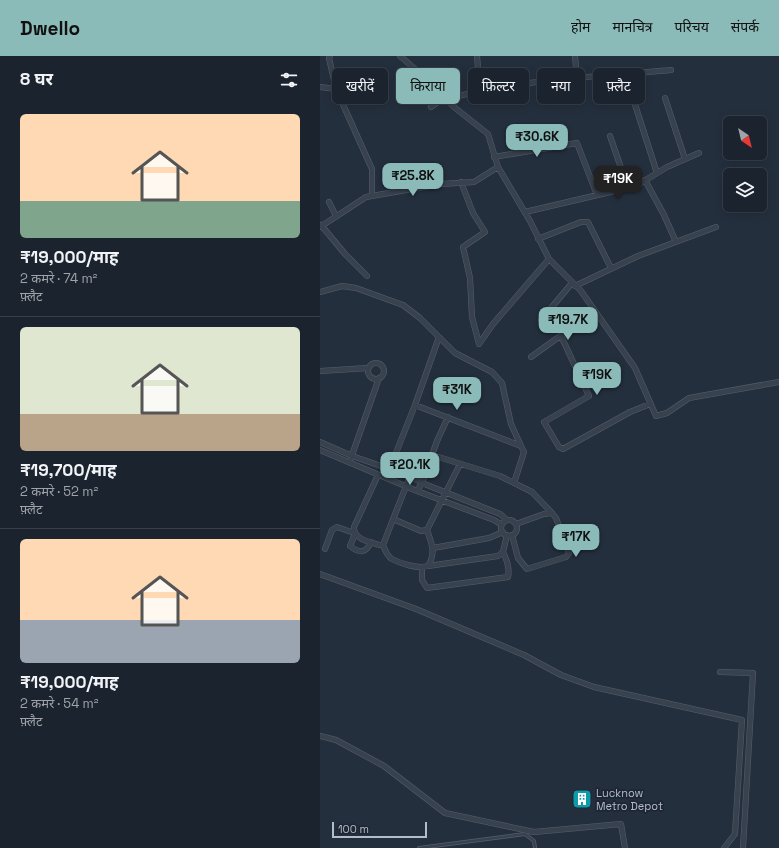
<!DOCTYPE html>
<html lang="hi">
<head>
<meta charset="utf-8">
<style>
	:root { --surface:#1b232e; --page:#282f3a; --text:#f1f3f6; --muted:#a0a4aa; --line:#39404a; --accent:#8bbbb9 }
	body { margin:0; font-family:"Space Grotesk","Noto Sans Devanagari",sans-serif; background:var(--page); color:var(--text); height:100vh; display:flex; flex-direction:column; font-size:15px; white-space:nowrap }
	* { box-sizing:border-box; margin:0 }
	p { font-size:13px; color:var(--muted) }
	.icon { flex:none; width:22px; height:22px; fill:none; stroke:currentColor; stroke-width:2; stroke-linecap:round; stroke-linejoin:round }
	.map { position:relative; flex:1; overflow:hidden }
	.details { display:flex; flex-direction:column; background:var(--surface); width:320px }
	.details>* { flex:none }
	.guide { position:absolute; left:12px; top:12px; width:380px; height:36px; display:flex; gap:8px }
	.needle { width:26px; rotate:145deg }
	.controls { position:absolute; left:403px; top:60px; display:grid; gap:8px }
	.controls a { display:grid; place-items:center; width:44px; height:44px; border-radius:6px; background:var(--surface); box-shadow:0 2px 10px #0003,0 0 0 1px var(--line); font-size:20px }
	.scale { position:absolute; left:12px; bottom:10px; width:95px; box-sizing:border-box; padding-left:4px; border:2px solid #b4bcc9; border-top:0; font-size:11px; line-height:14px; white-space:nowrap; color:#b4bcc9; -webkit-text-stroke:3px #1d2633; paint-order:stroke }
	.price { position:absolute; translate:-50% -34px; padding:0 9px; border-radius:8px; background:var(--accent); color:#111; font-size:13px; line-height:26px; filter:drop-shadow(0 1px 2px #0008) }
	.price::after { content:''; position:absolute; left:50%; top:24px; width:12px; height:9px; margin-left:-6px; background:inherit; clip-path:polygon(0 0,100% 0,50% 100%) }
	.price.on { background:#222; color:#fff }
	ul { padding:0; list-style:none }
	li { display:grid; align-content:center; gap:8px; height:212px; padding:0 20px }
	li+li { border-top:1px solid var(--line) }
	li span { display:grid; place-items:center; height:124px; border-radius:6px; color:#555 }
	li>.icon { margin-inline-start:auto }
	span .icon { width:72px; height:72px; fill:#fffc; stroke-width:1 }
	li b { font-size:17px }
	h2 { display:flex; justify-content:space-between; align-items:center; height:48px; padding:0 20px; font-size:17px }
	.chip { padding:0 14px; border-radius:6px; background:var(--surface); box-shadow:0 2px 10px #0003,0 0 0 1px var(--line); font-size:14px; line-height:36px }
	.chip.on { background:var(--accent); color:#111 }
	header { display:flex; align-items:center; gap:24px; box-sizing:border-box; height:56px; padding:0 20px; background:var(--accent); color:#111 }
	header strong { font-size:19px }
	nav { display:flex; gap:22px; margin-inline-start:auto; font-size:14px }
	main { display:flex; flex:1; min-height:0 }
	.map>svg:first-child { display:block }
</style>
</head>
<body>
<header>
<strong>Dwello</strong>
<nav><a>होम</a><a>मानचित्र</a><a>परिचय</a><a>संपर्क</a></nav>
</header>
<main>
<section class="details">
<h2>8 घर<svg class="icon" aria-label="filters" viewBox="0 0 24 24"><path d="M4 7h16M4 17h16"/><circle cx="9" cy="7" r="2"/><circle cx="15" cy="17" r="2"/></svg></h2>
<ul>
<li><span style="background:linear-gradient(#ffd9b3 70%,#7fa58c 0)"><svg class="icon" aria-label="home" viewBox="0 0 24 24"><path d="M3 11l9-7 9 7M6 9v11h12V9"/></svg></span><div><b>₹19,000/माह</b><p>2 कमरे · 74 m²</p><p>फ़्लैट</p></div></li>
<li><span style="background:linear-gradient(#dfe7d0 70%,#b9a48a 0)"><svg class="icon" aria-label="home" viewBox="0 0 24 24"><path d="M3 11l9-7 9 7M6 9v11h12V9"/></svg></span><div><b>₹19,700/माह</b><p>2 कमरे · 52 m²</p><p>फ़्लैट</p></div></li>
<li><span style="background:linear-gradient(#ffd9b3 65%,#9aa5b1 0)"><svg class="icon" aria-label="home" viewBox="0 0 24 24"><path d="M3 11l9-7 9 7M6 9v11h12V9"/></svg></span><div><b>₹19,000/माह</b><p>2 कमरे · 54 m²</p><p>फ़्लैट</p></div></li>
</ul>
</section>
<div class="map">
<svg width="459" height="792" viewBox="0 0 459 792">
	<rect width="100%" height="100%" fill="#242f3e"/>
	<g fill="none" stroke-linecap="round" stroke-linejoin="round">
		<g stroke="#565f6c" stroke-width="4">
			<path id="lane" d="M 99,792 L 205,778 L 214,785 L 215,792"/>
		</g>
		<g stroke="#565f6c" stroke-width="6">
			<path id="street" d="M 10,0 L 9,2 L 16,33
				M 80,0 L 102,19 L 134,51 L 168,78 L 178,111 L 210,165 L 229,203 L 261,235 L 315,312 L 336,360 L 347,357 L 369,342 L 459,326
				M 157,0 L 160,34
				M 255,0 L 257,22
				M 0,31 L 16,33 L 52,113 L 52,140
				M 311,36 L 337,117
				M 345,42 L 365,103
				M 127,43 C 199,23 276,21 351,14
				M 111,51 L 125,41
				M 290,80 L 308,132
				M 174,101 L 257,87 L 277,139
				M 325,124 L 344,159 L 356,186
				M 141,126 L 153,157 L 165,176 L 143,191 L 150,222 L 152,261 L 159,288 L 173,268 L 229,203
				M 9,146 L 16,160
				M 205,156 L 316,130 L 347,111 L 379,97
				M 1,169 L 25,198 L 47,220
				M 0,171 L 46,141 L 121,128 L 154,126 L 178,111
				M 218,183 L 261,166 L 268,166 L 291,212
				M 255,230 L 318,200 L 396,171
				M 0,236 L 22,230 L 36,232 L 83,249 L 100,262 L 135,297 L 172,316 L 182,327 L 191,368 L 201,390
				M 221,264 L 252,227
				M 241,280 L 269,340 L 224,366 L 239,391 L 243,393 L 310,356 L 330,348
				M 211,301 L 275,255
				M48 315a8 8 0 1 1 16 0a8 8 0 1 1-16 0Z
				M 0,315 L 48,312
				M 95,349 L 119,281
				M 0,386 L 32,400 L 90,420 L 102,427 L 180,458 L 187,464
				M 0,394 L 97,435 L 174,464 L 182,469
				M 112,399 L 180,420 L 212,436 L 232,457
				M 31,402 L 59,322
				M 58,419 L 34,471 C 33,483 50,486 59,489 L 63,489 L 90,420
				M 66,422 L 95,349 L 201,390 L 204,396 L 194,427
				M 97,435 L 102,427 L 117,385 L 128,361
				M 73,463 L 101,475 L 107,474 L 140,408
				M181 472a8 8 0 1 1 16 0a8 8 0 1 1-16 0Z
				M 35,478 L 30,490 C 40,498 46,497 51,486
				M 192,479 L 198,502 L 207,513 L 246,501 L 249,497 L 236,462 L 232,457 L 224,458 L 196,468
				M 63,489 C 65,494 67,500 72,503 C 81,508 98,513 108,510 C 116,497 112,488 107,474
				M 113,492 L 169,482 L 183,476
				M 5,493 L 12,474 L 17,471 L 34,477
				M 108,510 L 178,500 L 183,496 L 187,479
				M 102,512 L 102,524 L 107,532 L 188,521 C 190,512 187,504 183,496
				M 0,518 L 96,553 L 204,599 L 241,619 L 274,631 L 422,664 L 415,778 L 404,792
				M 400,616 L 433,617 L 423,792
				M 0,680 L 16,684 L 64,710 L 125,757 L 214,776 L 301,768 L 305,792"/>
		</g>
		<use href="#lane" stroke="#38414e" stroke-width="2.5"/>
		<use href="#street" stroke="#38414e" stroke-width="5"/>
	</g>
	<defs>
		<g id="building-square" transform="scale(1)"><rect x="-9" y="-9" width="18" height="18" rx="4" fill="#0f9aa8" stroke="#1d2633"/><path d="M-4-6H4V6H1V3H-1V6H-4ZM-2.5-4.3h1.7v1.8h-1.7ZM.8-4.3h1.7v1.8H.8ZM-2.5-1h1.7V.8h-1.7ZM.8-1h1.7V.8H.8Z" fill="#fff"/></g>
	</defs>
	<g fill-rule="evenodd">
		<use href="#building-square" x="262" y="743"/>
	</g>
	<g text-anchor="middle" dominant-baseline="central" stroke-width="3.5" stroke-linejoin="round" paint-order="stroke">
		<g font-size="11" fill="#b4bcc9" stroke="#1d2633" text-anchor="start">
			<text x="276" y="737">Lucknow<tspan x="276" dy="13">Metro Depot</tspan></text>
		</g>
	</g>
</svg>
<div class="controls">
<a><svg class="needle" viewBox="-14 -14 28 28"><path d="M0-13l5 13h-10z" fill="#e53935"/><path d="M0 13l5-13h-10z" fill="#a0a4aa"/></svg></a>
<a><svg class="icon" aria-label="layers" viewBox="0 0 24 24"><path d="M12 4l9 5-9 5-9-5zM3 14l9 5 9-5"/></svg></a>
</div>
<div class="scale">100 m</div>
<b class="price" style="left:217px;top:102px">₹30.6K</b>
<b class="price" style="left:93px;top:141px">₹25.8K</b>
<b class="price on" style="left:298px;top:144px">₹19K</b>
<b class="price" style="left:248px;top:285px">₹19.7K</b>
<b class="price" style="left:277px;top:340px">₹19K</b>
<b class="price" style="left:137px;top:355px">₹31K</b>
<b class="price" style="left:90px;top:430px">₹20.1K</b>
<b class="price" style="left:256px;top:502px">₹17K</b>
<div class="guide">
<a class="chip">खरीदें</a>
<a class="chip on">किराया</a>
<a class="chip">फ़िल्टर</a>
<a class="chip">नया</a>
<a class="chip">फ़्लैट</a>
</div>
</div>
</main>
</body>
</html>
